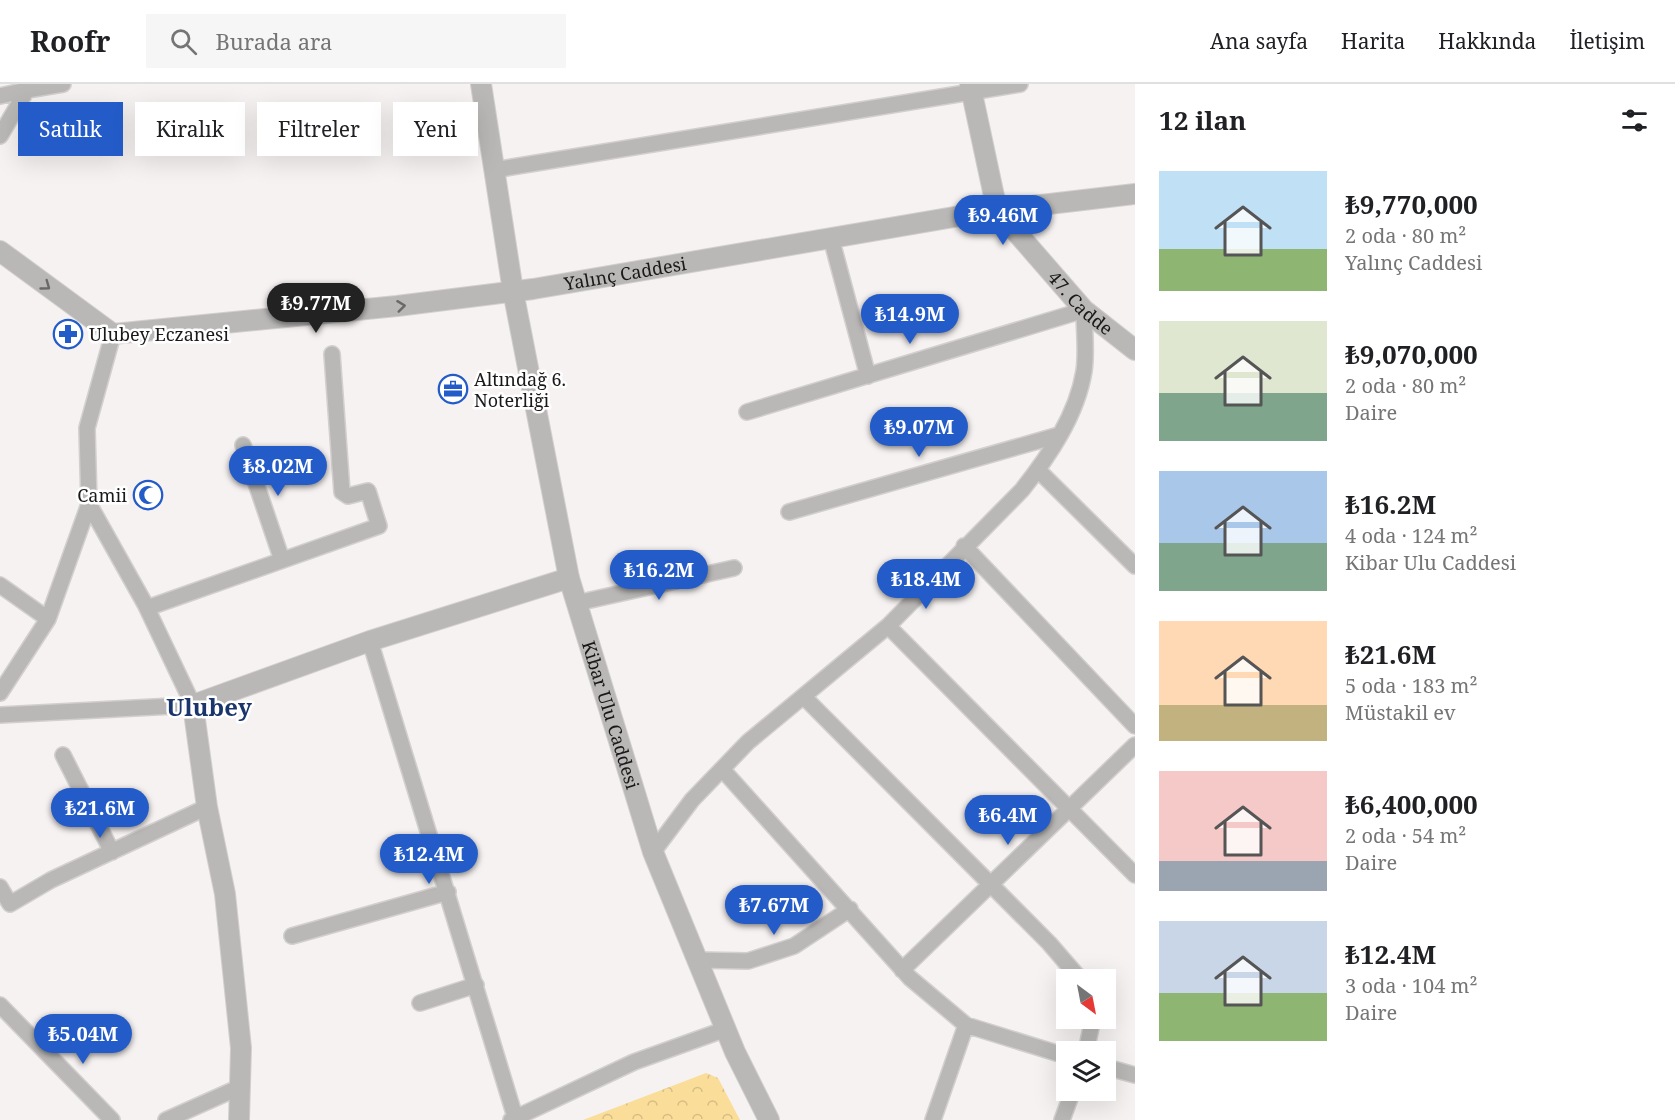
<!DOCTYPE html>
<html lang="tr">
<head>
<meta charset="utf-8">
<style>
	:root { --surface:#fff; --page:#f6f6f6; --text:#202124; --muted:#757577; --line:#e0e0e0; --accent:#235bc8 }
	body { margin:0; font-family:"Noto Serif",serif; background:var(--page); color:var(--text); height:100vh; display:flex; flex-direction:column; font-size:22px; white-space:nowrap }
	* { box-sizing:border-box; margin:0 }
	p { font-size:20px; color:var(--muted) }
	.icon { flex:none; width:33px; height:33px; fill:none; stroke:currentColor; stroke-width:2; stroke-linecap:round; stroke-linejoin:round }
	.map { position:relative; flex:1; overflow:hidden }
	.panel { display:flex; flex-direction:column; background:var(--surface); width:540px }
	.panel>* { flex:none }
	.hud { position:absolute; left:18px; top:18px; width:570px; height:54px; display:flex; gap:12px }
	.needle { width:39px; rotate:148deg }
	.controls { position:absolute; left:1056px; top:885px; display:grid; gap:12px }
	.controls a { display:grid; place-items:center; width:60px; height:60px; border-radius:0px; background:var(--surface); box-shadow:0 6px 24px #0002; font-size:30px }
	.price { position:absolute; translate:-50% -51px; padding:0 14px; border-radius:21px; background:var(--accent); color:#fff; font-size:20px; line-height:39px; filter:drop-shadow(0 2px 3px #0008) }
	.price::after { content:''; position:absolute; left:50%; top:36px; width:18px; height:14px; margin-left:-9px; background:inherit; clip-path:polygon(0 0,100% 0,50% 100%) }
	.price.selected { background:#222; color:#fff }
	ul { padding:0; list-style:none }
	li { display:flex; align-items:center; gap:18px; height:150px; padding:0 24px }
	li span { display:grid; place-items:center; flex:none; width:168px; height:120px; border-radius:0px; color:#555 }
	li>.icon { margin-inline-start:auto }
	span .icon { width:72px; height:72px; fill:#fffc; stroke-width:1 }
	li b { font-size:26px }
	h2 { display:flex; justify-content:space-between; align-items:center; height:72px; padding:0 24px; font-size:26px }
	.chip { padding:0 21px; border-radius:0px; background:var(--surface); box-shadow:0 6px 24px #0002; font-size:21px; line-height:54px }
	.chip.selected { background:var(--accent); color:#fff }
	header { display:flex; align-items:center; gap:36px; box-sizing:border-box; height:84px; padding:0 30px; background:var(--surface); border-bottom:2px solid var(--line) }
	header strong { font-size:28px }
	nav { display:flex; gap:33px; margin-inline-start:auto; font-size:21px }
	.search { width:420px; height:54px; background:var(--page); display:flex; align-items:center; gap:15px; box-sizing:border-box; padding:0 21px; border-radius:0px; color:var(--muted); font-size:22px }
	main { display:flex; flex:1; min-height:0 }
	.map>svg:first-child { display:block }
</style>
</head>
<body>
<header>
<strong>Roofr</strong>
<div class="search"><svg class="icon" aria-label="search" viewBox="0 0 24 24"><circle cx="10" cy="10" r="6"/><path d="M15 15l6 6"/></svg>Burada ara</div>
<nav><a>Ana sayfa</a><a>Harita</a><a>Hakkında</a><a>İletişim</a></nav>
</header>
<main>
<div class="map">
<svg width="1135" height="1036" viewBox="0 0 1135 1036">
	<defs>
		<pattern id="park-crowns" width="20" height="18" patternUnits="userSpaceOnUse" patternTransform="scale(1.5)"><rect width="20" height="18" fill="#fbdd9a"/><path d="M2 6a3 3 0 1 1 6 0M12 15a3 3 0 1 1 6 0" fill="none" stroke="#d7bd84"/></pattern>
	</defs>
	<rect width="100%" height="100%" fill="#f6f2f1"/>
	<path fill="url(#park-crowns)" d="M 706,989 L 718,994 L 740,1036 L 583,1036 Z"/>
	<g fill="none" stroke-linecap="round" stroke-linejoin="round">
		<g stroke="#d3cfce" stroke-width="18">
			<path id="minor" d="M 0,12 L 27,6
				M 0,52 L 27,6 L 63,0
				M 494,86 L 1020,0
				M 831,154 L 868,292
				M 243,361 L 282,476
				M 1038,386 L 1135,482
				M 789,428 L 1059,351
				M 964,462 L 1135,642
				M 0,501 L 48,535
				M 577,519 L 734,484
				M 147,524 L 379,442 L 368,407 L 348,412 L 342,408 L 332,270
				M 888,542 L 1135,791
				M 370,557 L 516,1036
				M 0,609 L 48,535 L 89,420
				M 804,613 L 1049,859 L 1081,896
				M 0,631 L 193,621 L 145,520 L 89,420 L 87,344 L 113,250
				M 63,671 L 112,768
				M 722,685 L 910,894 L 966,941 L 1066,972
				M 653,768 L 692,716 L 748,658 L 888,542 L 1022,406 C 1049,372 1077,331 1084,287 C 1087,268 1084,245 1084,226 L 747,328
				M 0,803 L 10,820 L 51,796 L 207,723
				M 292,852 L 448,808
				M 697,876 L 748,877 L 794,862 L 850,825
				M 902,886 L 1135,661
				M 420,919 L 476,901
				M 0,921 L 112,1036
				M 1086,968 L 1093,934
				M 1106,983 L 1135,991
				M 166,1036 L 240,1003
				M 511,1036 L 634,978 L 726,945
				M 933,1036 L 966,941
				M 1062,1036 L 1073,1006"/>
		</g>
		<g stroke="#d3cfce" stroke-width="22">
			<g id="tertiary">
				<path id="s1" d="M 481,0 L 513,207 L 569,494 L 653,768 L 735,968 L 769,1036"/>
				<path id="s2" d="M 970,0 L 997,126 L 1084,226 L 1135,266"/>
				<path id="s3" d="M 0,167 L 113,250 L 397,222 L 533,205 L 989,127 L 1135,110"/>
				<path d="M 239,1036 L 241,964 L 225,810 L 207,723 L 193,621 L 370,557 L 569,494"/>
			</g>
		</g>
		<use href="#minor" stroke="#b9b8b7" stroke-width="15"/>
		<use href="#tertiary" stroke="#b9b8b7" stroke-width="20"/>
	</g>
	<defs><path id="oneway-chevron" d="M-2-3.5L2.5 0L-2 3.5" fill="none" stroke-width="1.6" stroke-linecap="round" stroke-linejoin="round" transform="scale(1.5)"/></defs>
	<g stroke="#6a6868">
		<use href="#oneway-chevron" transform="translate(46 202) rotate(36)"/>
		<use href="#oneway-chevron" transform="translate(401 222) rotate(-7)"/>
	</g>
	<defs>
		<g id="pharmacy-ring" transform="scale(1.5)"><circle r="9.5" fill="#fff" stroke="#235bc8" stroke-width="1.5"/><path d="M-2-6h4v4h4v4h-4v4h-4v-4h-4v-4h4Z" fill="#235bc8"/></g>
		<g id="office-ring" transform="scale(1.5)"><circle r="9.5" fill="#fff" stroke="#235bc8" stroke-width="1.5"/><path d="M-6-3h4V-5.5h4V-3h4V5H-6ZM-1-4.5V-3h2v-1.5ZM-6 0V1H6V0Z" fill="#235bc8"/></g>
		<g id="mosque-ring" transform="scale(1.5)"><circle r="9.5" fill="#fff" stroke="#235bc8" stroke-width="1.5"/><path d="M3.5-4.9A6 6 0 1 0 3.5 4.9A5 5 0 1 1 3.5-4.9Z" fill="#235bc8"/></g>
	</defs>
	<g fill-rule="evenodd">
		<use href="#pharmacy-ring" x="68" y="250"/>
		<use href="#office-ring" x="453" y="305"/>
		<use href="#mosque-ring" x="148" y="411"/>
	</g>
	<g text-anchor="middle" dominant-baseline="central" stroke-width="5" stroke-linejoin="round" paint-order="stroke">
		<g font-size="18" fill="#1a1818" stroke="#fff">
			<text stroke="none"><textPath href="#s3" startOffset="656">Yalınç Caddesi</textPath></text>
			<text stroke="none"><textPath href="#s2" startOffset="254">47. Cadde</textPath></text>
			<text stroke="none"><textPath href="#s1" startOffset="645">Kibar Ulu Caddesi</textPath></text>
		</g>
		<g font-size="18" fill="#1a1818" stroke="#fff" text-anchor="start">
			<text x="89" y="250">Ulubey Eczanesi</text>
			<text x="474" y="295">Altındağ 6.<tspan x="474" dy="21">Noterliği</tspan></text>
			<text x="127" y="411" text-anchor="end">Camii</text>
		</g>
		<g font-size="24" font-weight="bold" fill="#19356b" stroke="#fff">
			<text x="209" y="622">Ulubey</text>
		</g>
	</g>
</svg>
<div class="controls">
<a><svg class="needle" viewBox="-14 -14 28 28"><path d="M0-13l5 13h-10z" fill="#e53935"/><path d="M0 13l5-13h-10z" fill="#757577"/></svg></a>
<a><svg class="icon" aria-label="layers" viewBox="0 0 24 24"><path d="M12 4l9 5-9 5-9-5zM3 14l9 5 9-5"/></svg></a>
</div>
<b class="price" style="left:1003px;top:162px">₺9.46M</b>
<b class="price selected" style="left:316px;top:250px">₺9.77M</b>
<b class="price" style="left:910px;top:261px">₺14.9M</b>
<b class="price" style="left:919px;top:374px">₺9.07M</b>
<b class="price" style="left:278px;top:413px">₺8.02M</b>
<b class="price" style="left:659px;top:517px">₺16.2M</b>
<b class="price" style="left:926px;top:526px">₺18.4M</b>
<b class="price" style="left:100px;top:755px">₺21.6M</b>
<b class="price" style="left:1008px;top:762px">₺6.4M</b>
<b class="price" style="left:429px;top:801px">₺12.4M</b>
<b class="price" style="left:774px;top:852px">₺7.67M</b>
<b class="price" style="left:83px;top:981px">₺5.04M</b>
<div class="hud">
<a class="chip selected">Satılık</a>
<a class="chip">Kiralık</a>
<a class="chip">Filtreler</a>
<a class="chip">Yeni</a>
</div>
</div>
<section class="panel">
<h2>12 ilan<svg class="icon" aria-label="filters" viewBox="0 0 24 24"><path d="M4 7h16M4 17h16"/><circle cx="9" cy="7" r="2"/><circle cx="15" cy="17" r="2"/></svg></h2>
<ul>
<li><span style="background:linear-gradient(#bfe0f5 65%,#8fb573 0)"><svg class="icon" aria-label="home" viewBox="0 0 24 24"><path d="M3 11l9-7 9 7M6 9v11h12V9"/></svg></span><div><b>₺9,770,000</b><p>2 oda · 80 m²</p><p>Yalınç Caddesi</p></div></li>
<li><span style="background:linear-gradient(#dfe7d0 60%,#7fa58c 0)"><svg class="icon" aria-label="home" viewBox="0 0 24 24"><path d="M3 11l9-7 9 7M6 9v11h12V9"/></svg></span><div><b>₺9,070,000</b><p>2 oda · 80 m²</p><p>Daire</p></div></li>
<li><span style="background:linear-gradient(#a9c7e8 60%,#7fa58c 0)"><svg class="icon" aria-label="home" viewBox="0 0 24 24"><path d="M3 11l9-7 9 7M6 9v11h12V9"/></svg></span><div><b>₺16.2M</b><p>4 oda · 124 m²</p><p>Kibar Ulu Caddesi</p></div></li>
<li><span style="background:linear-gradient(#ffd9b3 70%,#c2b280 0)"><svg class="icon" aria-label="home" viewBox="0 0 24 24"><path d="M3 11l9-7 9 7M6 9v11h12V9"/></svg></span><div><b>₺21.6M</b><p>5 oda · 183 m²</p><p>Müstakil ev</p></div></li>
<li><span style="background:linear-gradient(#f6c9c9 75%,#9aa5b1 0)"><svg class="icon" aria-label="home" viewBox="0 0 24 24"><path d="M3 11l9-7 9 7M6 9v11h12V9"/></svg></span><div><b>₺6,400,000</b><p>2 oda · 54 m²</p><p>Daire</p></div></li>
<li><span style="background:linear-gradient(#c9d6e8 60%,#8fb573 0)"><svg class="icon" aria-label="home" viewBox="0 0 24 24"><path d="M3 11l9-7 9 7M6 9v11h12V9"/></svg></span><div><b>₺12.4M</b><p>3 oda · 104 m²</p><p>Daire</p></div></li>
</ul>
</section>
</main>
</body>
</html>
